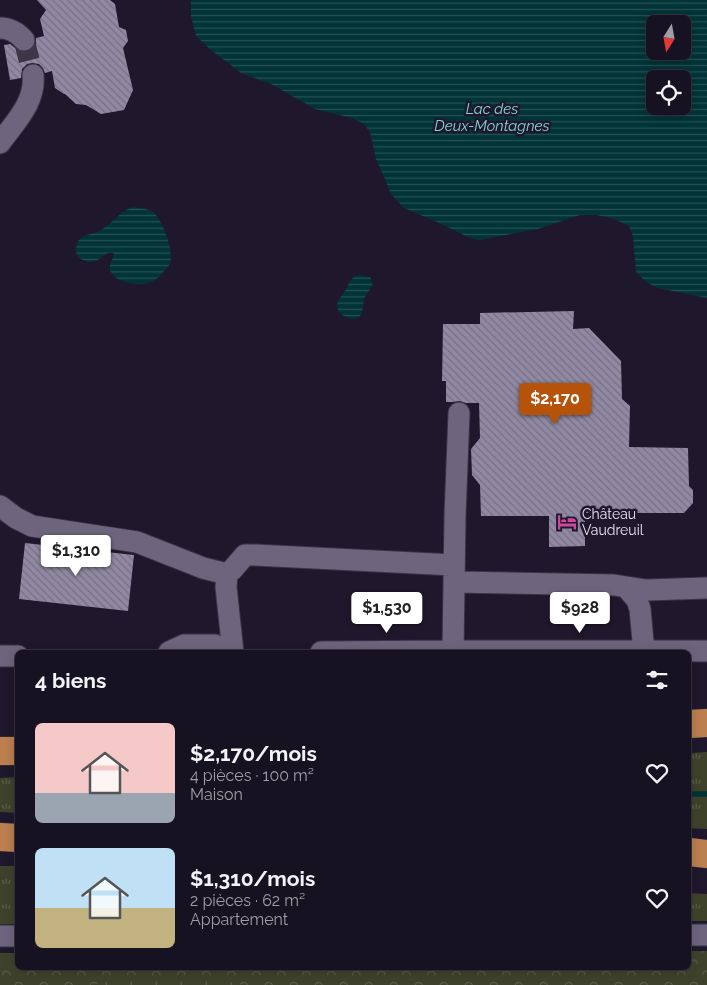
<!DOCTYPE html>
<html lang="fr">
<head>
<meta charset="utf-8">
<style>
	:root { --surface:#171221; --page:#24202e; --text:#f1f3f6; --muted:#9e9ea5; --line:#36323f; --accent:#b45309 }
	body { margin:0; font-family:Raleway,sans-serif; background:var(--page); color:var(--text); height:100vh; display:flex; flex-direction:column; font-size:19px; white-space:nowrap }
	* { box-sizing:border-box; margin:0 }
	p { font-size:16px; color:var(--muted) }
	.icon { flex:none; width:28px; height:28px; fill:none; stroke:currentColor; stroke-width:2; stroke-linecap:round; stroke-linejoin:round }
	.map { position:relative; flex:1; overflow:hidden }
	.side { position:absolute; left:15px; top:650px; width:676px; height:320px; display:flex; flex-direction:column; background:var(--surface); border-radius:8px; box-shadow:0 2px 12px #0003,0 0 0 1px var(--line) }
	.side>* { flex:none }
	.needle { width:32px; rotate:191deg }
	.buttons { position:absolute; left:646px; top:15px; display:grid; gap:10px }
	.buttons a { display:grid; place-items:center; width:45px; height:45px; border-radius:8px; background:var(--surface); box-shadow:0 2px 12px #0003,0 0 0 1px var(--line); font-size:25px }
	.price { position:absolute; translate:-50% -42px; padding:0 11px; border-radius:5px; background:#fff; color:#222; font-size:16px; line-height:32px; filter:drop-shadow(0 1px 2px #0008) }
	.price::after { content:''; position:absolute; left:50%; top:30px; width:15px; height:11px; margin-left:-8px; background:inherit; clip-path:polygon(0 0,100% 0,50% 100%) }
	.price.selected { background:var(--accent); color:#fff }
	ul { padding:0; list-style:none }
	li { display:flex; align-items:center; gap:15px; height:125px; padding:0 20px }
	li span { display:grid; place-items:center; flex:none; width:140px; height:100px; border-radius:8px; color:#555 }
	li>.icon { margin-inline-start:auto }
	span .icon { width:60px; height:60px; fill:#fffc; stroke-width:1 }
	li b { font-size:21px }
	h2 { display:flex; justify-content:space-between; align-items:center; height:60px; padding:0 20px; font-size:21px }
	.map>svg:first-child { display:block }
</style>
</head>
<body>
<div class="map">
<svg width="707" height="985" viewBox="0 0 707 985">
	<defs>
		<pattern id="grass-tufts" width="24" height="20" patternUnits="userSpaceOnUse" patternTransform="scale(1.25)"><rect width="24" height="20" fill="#3f422b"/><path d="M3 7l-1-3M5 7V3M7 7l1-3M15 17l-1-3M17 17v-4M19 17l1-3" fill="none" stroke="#5b5d4a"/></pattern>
		<pattern id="forest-crowns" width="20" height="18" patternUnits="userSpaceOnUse" patternTransform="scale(1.25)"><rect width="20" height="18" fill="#3f422b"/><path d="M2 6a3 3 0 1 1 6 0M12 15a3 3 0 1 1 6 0" fill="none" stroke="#5b5d4a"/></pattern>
		<pattern id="wetland-marsh" width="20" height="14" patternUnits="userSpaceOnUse" patternTransform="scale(1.25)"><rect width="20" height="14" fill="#3f422b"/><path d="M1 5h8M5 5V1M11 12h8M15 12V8" fill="none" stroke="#5b5d4a"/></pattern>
		<pattern id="water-rules" width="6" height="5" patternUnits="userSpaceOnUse" patternTransform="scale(1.25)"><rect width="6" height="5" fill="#013437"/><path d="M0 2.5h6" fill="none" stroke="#265154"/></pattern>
		<pattern id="building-back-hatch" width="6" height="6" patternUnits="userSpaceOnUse" patternTransform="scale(1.25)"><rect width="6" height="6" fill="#9189a3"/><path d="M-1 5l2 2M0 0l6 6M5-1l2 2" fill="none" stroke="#767183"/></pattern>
	</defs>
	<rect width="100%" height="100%" fill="#1f182c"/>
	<path fill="url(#grass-tufts)" d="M 707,752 L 707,829 L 689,828 L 689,756 L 691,756 L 691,753 Z
		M 17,777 L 17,813 L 0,812 L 0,778 Z
		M 0,866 L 17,866 L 17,924 L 0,924 Z
		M 689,893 L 707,894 L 707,921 L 689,921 Z"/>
	<path fill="url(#forest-crowns)" d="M 689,951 L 707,951 L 707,985 L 0,985 L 0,953 L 17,953 L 18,968 L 689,968 Z"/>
	<path fill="url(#wetland-marsh)" d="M 111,981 L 226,981 L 243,985 L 89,985 Z"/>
	<path fill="url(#water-rules)" fill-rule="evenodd" d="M 191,0 L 707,0 L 707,298 L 658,288 L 646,282 L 636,272 L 633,236 L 629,226 L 614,219 L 597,215 L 580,215 L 538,229 L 479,240 L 468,237 L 437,222 L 404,208 L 391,194 L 385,179 L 376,159 L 370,132 L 364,124 L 352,118 L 315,109 L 271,84 L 241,73 L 211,50 L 196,36 L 191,16 ZM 655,24 L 682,24 L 682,51 L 655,51 ZM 655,79 L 682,79 L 682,106 L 655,106 Z
		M 132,207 C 140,208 147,208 154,213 C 163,222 174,250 170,263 C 169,267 166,269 163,272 C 161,275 158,278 155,280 C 145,287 124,284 115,277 C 113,275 112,273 110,271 L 110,265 L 114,255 L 113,253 C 102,251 99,266 85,261 C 80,259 76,256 76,250 C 77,231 94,237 104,228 C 115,220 119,213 132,207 Z
		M 360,275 L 370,277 C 376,286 369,289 365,297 C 362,303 364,312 360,316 C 357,319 353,319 349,318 C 340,316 335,309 338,301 C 340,297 343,294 345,291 C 350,283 350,276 360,275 Z"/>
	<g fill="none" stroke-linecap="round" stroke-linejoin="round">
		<path stroke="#013437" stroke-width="5.5" d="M 689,794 L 707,794"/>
	</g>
	<path fill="url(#building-back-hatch)" d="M 37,0 L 110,0 L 115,4 L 119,27 L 126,30 L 128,41 L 123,48 L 133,90 L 124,110 L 101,114 L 86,105 L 76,104 L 65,94 L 64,94 L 55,88 L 52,71 L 45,73 L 43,68 L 39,64 L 32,63 L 27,64 L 22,69 L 21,78 L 10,80 L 4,45 L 10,44 L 20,52 L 26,52 L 33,49 L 36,44 L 36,38 L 44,36 L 40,19 L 46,10 Z
		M 574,311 L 573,329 L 589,328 L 621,361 L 622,399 L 630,406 L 629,447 L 688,448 L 689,486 L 693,490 L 693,503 L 684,513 L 585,513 L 585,546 L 549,547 L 549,516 L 481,516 L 480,485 L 472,475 L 471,449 L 480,438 L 479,403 L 466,403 L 459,401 L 453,402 L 446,402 L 446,381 L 442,381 L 443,324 L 480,324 L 480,313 Z
		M 25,543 L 134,555 L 128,611 L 19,599 Z"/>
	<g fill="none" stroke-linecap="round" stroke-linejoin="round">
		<path stroke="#3d3649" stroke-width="21" stroke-dasharray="21 11" stroke-linecap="butt" d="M 24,40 L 33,75"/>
		<g stroke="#3a3544" stroke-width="23">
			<path id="minor" d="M 0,28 C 10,28 17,32 24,40
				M 0,143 C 15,122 36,102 33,75
				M 0,506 L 16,518 L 32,526 L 137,542 L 203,568 L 223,573 L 227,573 L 232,570 L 245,555 L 255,555 L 454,565
				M 227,573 L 226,587 L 233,652
				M 455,582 L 614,585 L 646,590 L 707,588
				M 626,587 L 637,600 L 640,609 L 644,652
				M 453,651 L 455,516 L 459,413
				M 169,652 L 184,645 L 215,645 L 231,652
				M 321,652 L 453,651 L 707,651
				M 0,656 L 18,656
				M 689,935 L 707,935
				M 0,936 L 18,936"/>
		</g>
		<g stroke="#3a3544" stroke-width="29">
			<path id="highway" d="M 689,724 L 707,723
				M 0,751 L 18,751
				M 0,837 L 18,838
				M 689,852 L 707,854"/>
		</g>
		<use href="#minor" stroke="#6d657d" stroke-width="21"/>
		<use href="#highway" stroke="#bc7f4f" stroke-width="28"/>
	</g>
	<defs>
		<g id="hotel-bare" transform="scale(1.5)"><path d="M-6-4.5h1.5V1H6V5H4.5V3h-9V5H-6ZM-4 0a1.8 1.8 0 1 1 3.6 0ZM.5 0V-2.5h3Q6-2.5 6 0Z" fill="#d1479c" stroke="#1f182c" stroke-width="2.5" paint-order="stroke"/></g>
	</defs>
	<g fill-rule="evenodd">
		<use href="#hotel-bare" x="567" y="522"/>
	</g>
	<g text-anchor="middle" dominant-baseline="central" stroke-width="5" stroke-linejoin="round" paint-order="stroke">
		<g font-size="14" fill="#e6e2f0" stroke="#1f182c" text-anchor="start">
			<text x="582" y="514">Château<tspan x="582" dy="16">Vaudreuil</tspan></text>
		</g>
		<g font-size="15" font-style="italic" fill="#83d5d9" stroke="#1f182c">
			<text x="492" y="109">Lac des<tspan x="492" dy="17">Deux-Montagnes</tspan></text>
		</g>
	</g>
</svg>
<div class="buttons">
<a><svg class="needle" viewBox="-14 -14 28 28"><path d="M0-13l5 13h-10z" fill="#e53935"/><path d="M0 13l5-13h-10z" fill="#9e9ea5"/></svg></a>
<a><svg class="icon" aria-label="locate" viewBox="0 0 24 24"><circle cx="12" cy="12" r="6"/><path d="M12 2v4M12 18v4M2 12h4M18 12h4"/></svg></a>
</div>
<b class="price selected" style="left:555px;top:425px">$2,170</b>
<b class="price" style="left:76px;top:577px">$1,310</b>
<b class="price" style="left:387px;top:634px">$1,530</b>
<b class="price" style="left:580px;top:634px">$928</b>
<section class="side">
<h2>4 biens<svg class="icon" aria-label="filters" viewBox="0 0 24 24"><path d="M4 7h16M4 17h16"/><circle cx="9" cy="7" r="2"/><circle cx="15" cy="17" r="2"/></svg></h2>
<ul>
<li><span style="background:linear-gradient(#f6c9c9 70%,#9aa5b1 0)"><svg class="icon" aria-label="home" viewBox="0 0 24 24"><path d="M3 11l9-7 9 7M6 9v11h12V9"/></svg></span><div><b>$2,170/mois</b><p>4 pièces · 100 m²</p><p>Maison</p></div><svg class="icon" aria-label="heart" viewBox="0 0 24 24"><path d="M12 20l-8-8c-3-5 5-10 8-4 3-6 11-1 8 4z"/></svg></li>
<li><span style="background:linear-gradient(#bfe0f5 60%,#c2b280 0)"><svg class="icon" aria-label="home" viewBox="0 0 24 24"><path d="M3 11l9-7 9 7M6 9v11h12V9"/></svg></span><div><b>$1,310/mois</b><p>2 pièces · 62 m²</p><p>Appartement</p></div><svg class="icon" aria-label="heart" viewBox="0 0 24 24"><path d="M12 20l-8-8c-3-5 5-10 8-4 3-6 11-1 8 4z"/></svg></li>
</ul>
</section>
</div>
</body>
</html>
